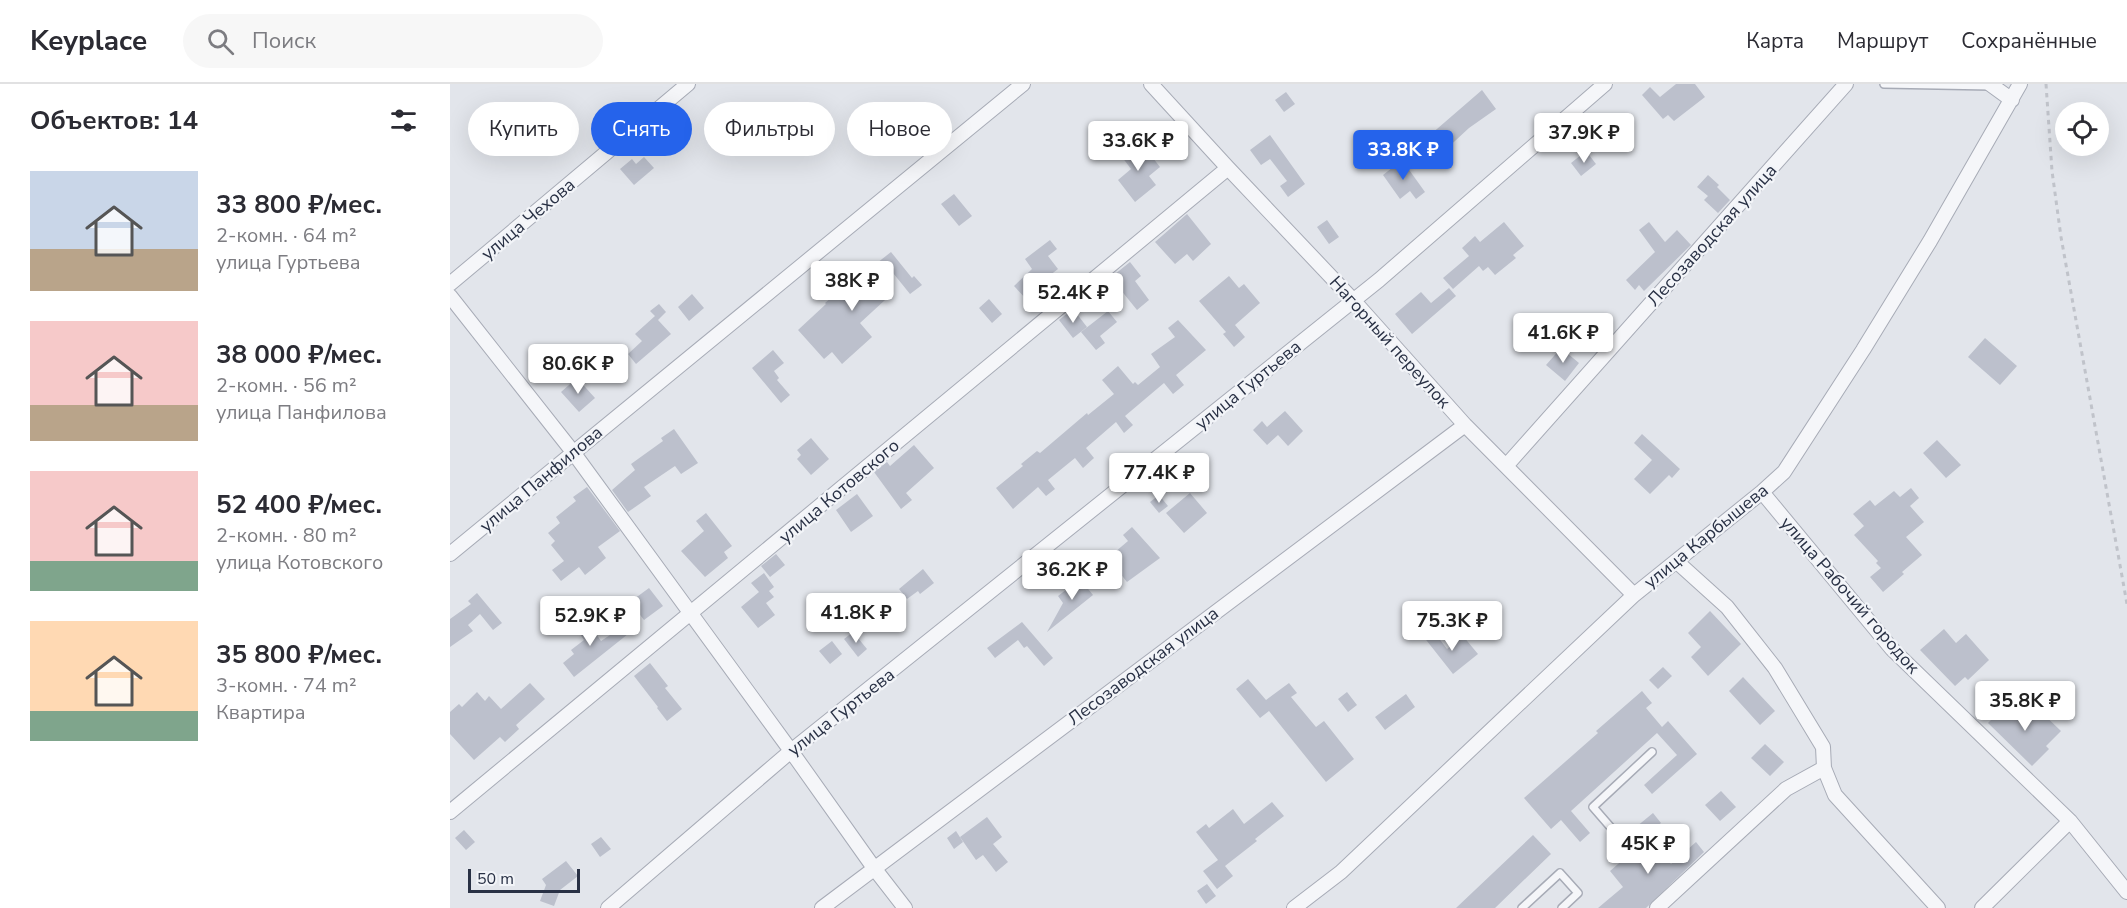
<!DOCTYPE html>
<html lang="ru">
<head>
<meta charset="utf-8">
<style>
	:root { --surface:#fff; --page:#f7f7f7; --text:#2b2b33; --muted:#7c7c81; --line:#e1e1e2; --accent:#2563eb }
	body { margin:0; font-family:"Nunito Sans",sans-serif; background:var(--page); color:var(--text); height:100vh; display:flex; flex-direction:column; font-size:22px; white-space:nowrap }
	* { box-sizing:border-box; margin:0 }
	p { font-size:20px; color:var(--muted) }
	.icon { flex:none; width:33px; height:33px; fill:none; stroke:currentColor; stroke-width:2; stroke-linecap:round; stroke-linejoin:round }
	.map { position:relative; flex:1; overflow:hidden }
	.sheet { display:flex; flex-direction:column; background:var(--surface); width:450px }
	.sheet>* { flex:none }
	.top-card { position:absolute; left:18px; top:18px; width:570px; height:54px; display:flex; gap:12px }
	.fabs { position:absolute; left:1605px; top:18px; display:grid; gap:12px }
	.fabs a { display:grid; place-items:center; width:54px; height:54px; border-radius:50%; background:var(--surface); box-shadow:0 6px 24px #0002; font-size:30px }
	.scale { position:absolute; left:18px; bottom:15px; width:112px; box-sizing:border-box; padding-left:6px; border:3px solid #293145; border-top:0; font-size:16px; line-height:21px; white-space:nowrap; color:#293145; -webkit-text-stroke:4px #f2f4f8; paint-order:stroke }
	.price { position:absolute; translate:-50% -51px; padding:0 14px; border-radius:6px; background:#fff; color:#222; font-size:20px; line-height:39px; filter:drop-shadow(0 2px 3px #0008) }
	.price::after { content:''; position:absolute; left:50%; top:36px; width:18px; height:14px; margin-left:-9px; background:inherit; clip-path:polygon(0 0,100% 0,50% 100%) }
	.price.current { background:var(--accent); color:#fff }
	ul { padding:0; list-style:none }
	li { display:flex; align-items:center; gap:18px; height:150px; padding:0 30px }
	li span { display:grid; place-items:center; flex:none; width:168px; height:120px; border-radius:0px; color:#555 }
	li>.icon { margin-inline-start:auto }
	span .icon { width:72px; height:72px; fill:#fffc; stroke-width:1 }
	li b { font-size:26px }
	h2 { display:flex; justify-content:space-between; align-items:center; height:72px; padding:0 30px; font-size:26px }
	.chip { padding:0 21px; border-radius:27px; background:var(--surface); box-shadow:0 6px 24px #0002; font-size:21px; line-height:54px }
	.chip.current { background:var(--accent); color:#fff }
	header { display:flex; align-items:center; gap:36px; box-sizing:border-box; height:84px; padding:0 30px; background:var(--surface); border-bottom:2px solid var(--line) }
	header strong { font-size:28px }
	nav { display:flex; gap:33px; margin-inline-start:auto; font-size:21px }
	.search { width:420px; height:54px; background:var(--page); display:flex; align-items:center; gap:15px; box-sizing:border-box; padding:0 21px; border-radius:33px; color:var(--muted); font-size:22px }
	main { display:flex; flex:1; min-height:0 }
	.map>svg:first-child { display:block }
</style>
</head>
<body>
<header>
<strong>Keyplace</strong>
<div class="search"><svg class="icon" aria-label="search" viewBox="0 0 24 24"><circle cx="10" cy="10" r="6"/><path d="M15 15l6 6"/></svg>Поиск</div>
<nav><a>Карта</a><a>Маршрут</a><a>Сохранённые</a></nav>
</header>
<main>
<section class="sheet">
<h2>Объектов: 14<svg class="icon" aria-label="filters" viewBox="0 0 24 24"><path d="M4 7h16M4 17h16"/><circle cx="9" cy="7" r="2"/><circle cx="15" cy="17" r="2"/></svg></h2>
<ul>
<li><span style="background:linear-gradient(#c9d6e8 65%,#b9a48a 0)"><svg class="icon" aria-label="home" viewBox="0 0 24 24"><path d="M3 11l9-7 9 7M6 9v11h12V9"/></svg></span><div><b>33 800 ₽/мес.</b><p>2-комн. · 64 m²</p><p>улица Гуртьева</p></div></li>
<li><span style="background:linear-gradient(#f6c9c9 70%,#b9a48a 0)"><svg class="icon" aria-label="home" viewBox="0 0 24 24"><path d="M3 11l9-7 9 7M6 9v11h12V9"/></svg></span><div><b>38 000 ₽/мес.</b><p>2-комн. · 56 m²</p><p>улица Панфилова</p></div></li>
<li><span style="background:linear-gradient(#f6c9c9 75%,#7fa58c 0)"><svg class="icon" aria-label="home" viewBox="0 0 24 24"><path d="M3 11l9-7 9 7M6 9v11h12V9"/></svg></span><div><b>52 400 ₽/мес.</b><p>2-комн. · 80 m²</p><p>улица Котовского</p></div></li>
<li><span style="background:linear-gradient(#ffd9b3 75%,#7fa58c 0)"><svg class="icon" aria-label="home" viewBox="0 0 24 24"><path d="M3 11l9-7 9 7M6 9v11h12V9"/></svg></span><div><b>35 800 ₽/мес.</b><p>3-комн. · 74 m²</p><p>Квартира</p></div></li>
</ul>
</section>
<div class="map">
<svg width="1677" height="824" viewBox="0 0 1677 824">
	<rect width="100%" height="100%" fill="#e2e5eb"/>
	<path fill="#bcc0cc" d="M 1226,0 L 1245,0 L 1255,13 L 1224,37 L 1218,31 L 1213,35 L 1192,11 L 1200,3 L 1210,13 Z
		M 1032,6 L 1046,25 L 1019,44 L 992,69 L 980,51 Z
		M 836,8 L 845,20 L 834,28 L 825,16 Z
		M 820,51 L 855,100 L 838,113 L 830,102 L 837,97 L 820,75 L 811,81 L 800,66 Z
		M 680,60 L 689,71 L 696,65 L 710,83 L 699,92 L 706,101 L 685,118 L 668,96 L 681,85 L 669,69 Z
		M 1136,67 L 1146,80 L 1131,92 L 1121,79 Z
		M 194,73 L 204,84 L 184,101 L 170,85 L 182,75 L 186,80 Z
		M 952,76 L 975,108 L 966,115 L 960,107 L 950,115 L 933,91 Z
		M 1258,91 L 1269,101 L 1267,103 L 1280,116 L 1268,129 L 1254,116 L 1258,112 L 1247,103 Z
		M 504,110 L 522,132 L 509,142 L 491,120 Z
		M 737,130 L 761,160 L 743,177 L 737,170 L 725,180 L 705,158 Z
		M 877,136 L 889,153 L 879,160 L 867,143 Z
		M 1054,138 L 1074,162 L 1063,171 L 1066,174 L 1045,191 L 1038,183 L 1033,187 L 1029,182 L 1003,205 L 993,194 L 1019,172 L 1012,164 L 1025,152 L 1030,158 Z
		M 1199,138 L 1215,158 L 1227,146 L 1241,161 L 1194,207 L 1189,201 L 1185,206 L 1176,196 L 1205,168 L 1189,146 Z
		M 600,156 L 607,165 L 598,172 L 608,185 L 586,202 L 589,205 L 577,216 L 564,202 L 582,185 L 575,175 Z
		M 441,168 L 462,194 L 464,192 L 472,201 L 460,210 L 439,184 L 421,200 L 435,216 L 410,239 L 422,253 L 392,280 L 382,268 L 374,275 L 348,246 L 376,220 L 375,219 L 411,188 L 413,190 Z
		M 680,178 L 691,192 L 685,197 L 699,216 L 687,226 L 670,205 L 658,215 L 649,203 Z
		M 779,192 L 789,204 L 794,200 L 810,219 L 785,241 L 795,253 L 784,263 L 773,250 L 776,248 L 749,217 Z
		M 999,204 L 1006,212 L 962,250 L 945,230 L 971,208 L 981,219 Z
		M 242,210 L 254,224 L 239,237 L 228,223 Z
		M 539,215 L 552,230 L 542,239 L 529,224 Z
		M 209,220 L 216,228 L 208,236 L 221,250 L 186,280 L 178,270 L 192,257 L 185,250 L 205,232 L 200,227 Z
		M 623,225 L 637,243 L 623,254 L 609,236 Z
		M 658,227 L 667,238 L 650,252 L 655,259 L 646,266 L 631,248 Z
		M 728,236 L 756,266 L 726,291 L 734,301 L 723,310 L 714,299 L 675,332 L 683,341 L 674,349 L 666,338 L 636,364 L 644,374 L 633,384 L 625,374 L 598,396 L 605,405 L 596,412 L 588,403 L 563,425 L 546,404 L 573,382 L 571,380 L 587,367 L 590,369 L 637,329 L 638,331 L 664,310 L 652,296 L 668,282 L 683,300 L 685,298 L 688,301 L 710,283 L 701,270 L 725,253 L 718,244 Z
		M 1535,254 L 1567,282 L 1550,301 L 1518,273 Z
		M 1111,264 L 1129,279 L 1115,297 L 1096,281 Z
		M 323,266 L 334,279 L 324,287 L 329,294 L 327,296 L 340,311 L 331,319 L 302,284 Z
		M 127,294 L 145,314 L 129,328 L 111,308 Z
		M 835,327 L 853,347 L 838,362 L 828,351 L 817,361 L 803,346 L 812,337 L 817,343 Z
		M 224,345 L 248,379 L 231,390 L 225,382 L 194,403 L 201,412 L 178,428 L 162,406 L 185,386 L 181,380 L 213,357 L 211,354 Z
		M 1192,350 L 1230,385 L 1222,394 L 1219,391 L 1200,410 L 1184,395 L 1202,376 L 1184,359 Z
		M 361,354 L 379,375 L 361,391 L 347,375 L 351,371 L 347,366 Z
		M 1487,356 L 1511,381 L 1496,394 L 1473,369 Z
		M 464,361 L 484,384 L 456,409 L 462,416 L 451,425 L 424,388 L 437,378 L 440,382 Z
		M 137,403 L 170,447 L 148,463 L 156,474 L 135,491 L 129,483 L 111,497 L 102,486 L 114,477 L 101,461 L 105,457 L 98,449 L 110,439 L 106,433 L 126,417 L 123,413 Z
		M 1461,404 L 1469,414 L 1460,422 L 1474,438 L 1456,453 L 1472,471 L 1452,488 L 1454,490 L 1433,508 L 1420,493 L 1431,484 L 1426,479 L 1428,477 L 1404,451 L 1414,442 L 1403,430 L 1420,416 L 1425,422 L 1444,407 L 1450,413 Z
		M 740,409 L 757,429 L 734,449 L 716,429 Z
		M 407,410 L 423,432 L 401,448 L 386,426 Z
		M 709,411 L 718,422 L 709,429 L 700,418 Z
		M 256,429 L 282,462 L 274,468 L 278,474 L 255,493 L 231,467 L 254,447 L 246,437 Z
		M 682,443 L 710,474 L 677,498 L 658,474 L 678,457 L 673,451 Z
		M 326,470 L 335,481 L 320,493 L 311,482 Z
		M 473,485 L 484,499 L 470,510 L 468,507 L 457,515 L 449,505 Z
		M 314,489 L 324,503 L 319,507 L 324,513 L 316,519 L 325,531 L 308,544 L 291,523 L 309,508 L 301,499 Z
		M 630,495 L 643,511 L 597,548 L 613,519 L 608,512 Z
		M 199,504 L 213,522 L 194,536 L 180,518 Z
		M 27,509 L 52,539 L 43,546 L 30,530 L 18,541 L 23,547 L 0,563 L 0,535 L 21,520 L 18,517 Z
		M 1260,527 L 1291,560 L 1258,592 L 1241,573 L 1251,563 L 1238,549 Z
		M 135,534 L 151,557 L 172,543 L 178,550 L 124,593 L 113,579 L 124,570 L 121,566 L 134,556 L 124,541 Z
		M 572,538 L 603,574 L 594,582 L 577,562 L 574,564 L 568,556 L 545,574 L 537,564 Z
		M 982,545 L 997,565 L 1013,552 L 1028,570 L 1003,590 L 973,552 Z
		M 1494,545 L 1506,559 L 1516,550 L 1539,576 L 1518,596 L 1515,593 L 1505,602 L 1470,566 Z
		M 403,548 L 417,565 L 408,573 L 394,555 Z
		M 382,557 L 392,570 L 380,580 L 369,567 Z
		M 200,579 L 218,602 L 215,604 L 232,625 L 217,637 L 207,624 L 208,623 L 184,592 Z
		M 1213,583 L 1222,592 L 1208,605 L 1199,596 Z
		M 1293,593 L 1325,627 L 1310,641 L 1279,607 Z
		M 798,595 L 816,616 L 839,599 L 847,609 L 841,613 L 866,643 L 874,637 L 904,675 L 876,698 L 819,627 L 810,634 L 786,605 Z
		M 80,599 L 95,615 L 66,641 L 69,645 L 55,658 L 50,653 L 24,676 L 0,650 L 0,628 L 9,620 L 12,623 L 27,608 L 35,617 L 39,612 L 51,625 Z
		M 1192,607 L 1202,619 L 1196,624 L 1212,643 L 1218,637 L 1247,670 L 1202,710 L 1194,701 L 1227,671 L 1207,649 L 1121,727 L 1140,749 L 1130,758 L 1111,736 L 1101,745 L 1074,714 L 1148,649 L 1146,647 Z
		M 897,608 L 907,621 L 898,628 L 888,615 Z
		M 956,610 L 965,623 L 935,646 L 925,633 Z
		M 1559,618 L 1576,635 L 1587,624 L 1611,647 L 1596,662 L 1599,665 L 1582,682 L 1538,639 Z
		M 1315,660 L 1334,678 L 1320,692 L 1301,674 Z
		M 1271,707 L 1286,723 L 1270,737 L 1255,721 Z
		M 822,718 L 834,732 L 805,755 L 807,757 L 775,782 L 783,792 L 767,805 L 753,787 L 768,776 L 746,748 L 756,740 L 759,744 L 783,725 L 794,740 Z
		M 1203,729 L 1211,739 L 1193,753 L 1186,743 Z
		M 537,733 L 552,753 L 543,760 L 558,778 L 546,788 L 533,771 L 526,776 L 510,753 Z
		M 14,746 L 25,758 L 16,766 L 5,754 Z
		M 506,747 L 513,758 L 504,765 L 497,754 Z
		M 1083,751 L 1101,770 L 1045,824 L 1006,824 Z
		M 151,753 L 161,765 L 150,773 L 141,760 Z
		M 1198,754 L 1221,780 L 1246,758 L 1254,768 L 1196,824 L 1148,824 L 1173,803 L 1160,787 Z
		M 116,777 L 128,792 L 110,806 L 104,822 L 90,817 L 96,801 L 92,795 Z
		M 757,800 L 766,812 L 756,820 L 747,807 Z"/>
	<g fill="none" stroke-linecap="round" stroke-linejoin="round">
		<g stroke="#a7abb6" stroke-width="10">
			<path id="service" d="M 1434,0 L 1541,2
				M 1176,761 L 1143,723 L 1202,668
				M 1072,824 L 1110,789 L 1128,809 L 1112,824"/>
		</g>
		<g stroke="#a7abb6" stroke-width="16">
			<path id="minor" d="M 701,0 L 778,84 L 903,216 L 1015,341 L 1184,511
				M 1540,0 L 1562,16
				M 0,200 L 238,0
				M 0,212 L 123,368 L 341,667 L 424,784 L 455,824
				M 1056,382 L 1396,0
				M 1312,408 L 1442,565 L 1620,737 L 1677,808
				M 0,470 L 573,0
				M 1226,477 L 1277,523 L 1325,584 L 1373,663 L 1374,684 L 1385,711 L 1488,824
				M 0,728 L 778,84
				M 158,824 L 341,667 L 929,196 L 1155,0
				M 372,824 L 1015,341
				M 844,824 L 891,788 L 1184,511 L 1312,408 L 1334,388 L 1413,266 L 1480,157 L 1570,0
				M 1207,824 L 1336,705 L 1374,684
				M 1532,824 L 1620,737"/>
		</g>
		<path stroke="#c0c3ca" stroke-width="3" stroke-dasharray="4.5 4.5" stroke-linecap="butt" d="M 1596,0 L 1602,87 L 1611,153 L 1677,520"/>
		<use href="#service" stroke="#f5f6f9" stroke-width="7"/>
		<use href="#minor" stroke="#f5f6f9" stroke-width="14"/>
	</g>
	<g text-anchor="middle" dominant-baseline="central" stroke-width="4.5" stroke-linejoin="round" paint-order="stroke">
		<g font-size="18" fill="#293145" stroke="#f2f4f8">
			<text transform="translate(78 135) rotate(-40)">улица Чехова</text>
			<text transform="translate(1262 151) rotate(-48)">Лесозаводская улица</text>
			<text transform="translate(940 258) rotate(48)">Нагорный переулок</text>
			<text transform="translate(798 301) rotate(-39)">улица Гуртьева</text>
			<text transform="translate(91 395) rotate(-40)">улица Панфилова</text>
			<text transform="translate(389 407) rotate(-40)">улица Котовского</text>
			<text transform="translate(1256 452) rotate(-39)">улица Карбышева</text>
			<text transform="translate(1400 511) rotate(49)">улица Рабочий городок</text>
			<text transform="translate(693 582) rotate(-37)">Лесозаводская улица</text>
			<text transform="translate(391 628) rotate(-38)">улица Гуртьева</text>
		</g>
	</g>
</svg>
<div class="fabs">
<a><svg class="icon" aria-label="locate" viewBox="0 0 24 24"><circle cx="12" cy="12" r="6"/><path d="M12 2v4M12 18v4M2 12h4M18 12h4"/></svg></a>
</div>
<div class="scale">50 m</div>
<b class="price" style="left:1134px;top:80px">37.9K ₽</b>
<b class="price" style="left:688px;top:88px">33.6K ₽</b>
<b class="price current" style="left:953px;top:97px">33.8K ₽</b>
<b class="price" style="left:402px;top:228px">38K ₽</b>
<b class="price" style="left:623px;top:240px">52.4K ₽</b>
<b class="price" style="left:1113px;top:280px">41.6K ₽</b>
<b class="price" style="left:128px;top:311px">80.6K ₽</b>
<b class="price" style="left:709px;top:420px">77.4K ₽</b>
<b class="price" style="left:622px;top:517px">36.2K ₽</b>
<b class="price" style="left:406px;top:560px">41.8K ₽</b>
<b class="price" style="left:140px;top:563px">52.9K ₽</b>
<b class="price" style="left:1002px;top:568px">75.3K ₽</b>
<b class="price" style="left:1575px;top:648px">35.8K ₽</b>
<b class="price" style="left:1198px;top:791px">45K ₽</b>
<div class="top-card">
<a class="chip">Купить</a>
<a class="chip current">Снять</a>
<a class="chip">Фильтры</a>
<a class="chip">Новое</a>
</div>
</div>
</main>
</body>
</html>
